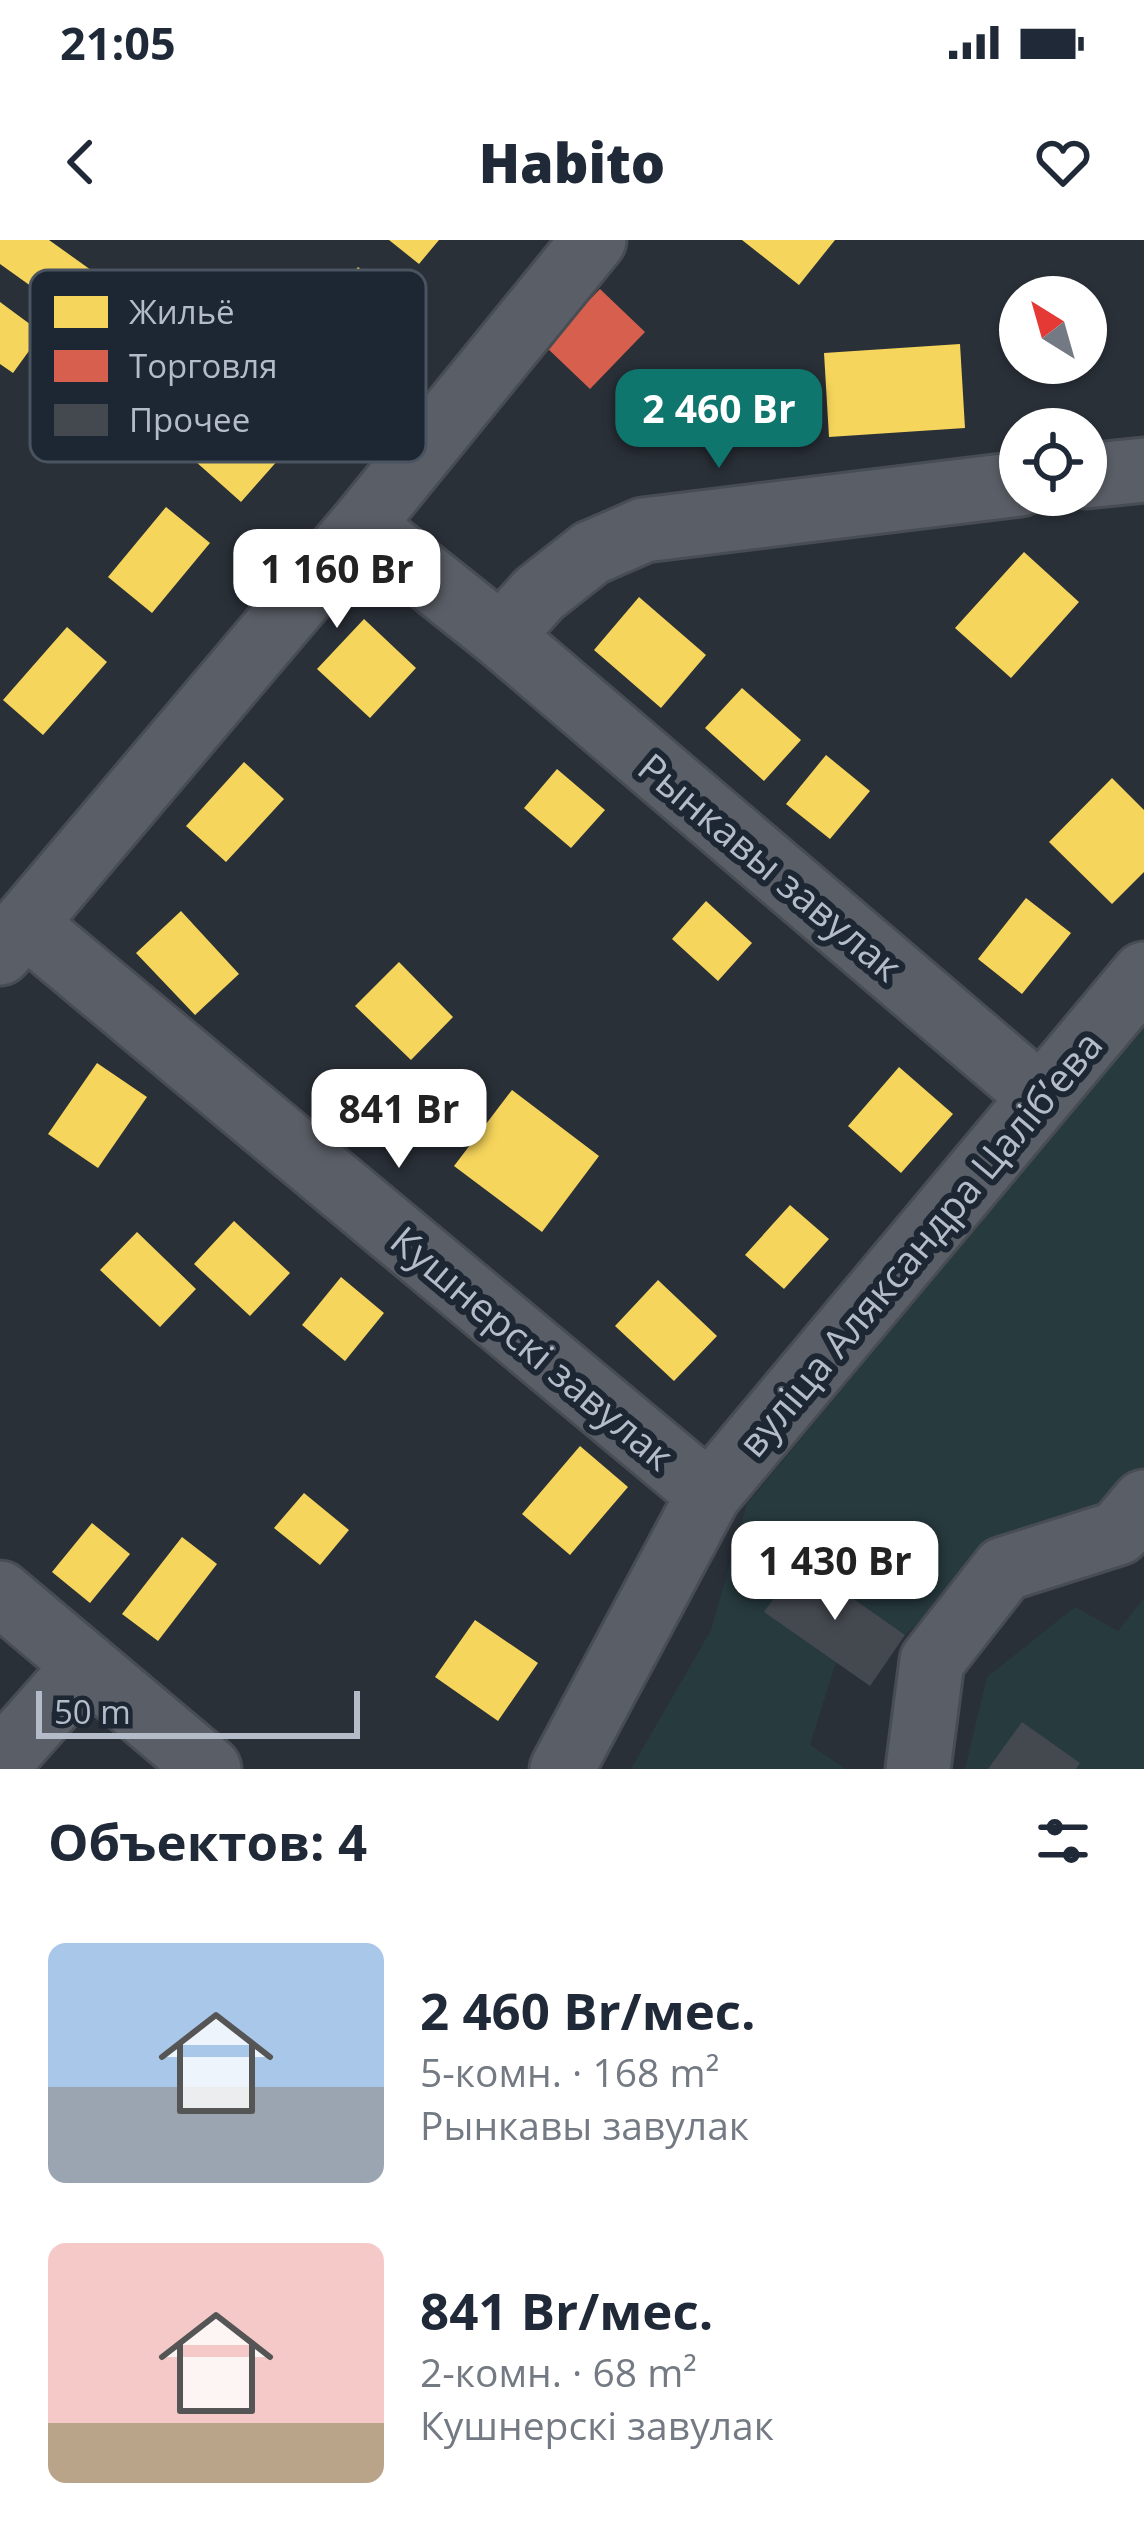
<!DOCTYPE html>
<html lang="ru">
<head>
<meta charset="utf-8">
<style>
	:root { --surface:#fff; --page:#f6f6f7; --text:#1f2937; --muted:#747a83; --accent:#0f766e }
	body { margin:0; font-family:"Open Sans",sans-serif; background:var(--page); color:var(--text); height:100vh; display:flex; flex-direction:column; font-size:45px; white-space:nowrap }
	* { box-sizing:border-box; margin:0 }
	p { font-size:39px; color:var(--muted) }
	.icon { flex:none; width:66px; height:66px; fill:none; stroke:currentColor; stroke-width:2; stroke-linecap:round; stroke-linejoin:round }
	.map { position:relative; height:1529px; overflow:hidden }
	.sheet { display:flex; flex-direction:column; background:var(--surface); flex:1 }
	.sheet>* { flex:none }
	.needle { width:78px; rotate:323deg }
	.tools { position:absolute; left:999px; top:36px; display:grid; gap:24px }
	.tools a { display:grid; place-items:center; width:108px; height:108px; border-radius:50%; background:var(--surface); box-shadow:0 3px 9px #0004; font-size:60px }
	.scale { position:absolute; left:36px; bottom:30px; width:324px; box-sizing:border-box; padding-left:12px; border:6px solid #b4bcc9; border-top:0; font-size:33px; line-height:42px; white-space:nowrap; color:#b4bcc9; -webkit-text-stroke:9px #1d2633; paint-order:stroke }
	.price { position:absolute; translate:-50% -102px; padding:0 27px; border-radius:24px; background:#fff; color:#222; font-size:39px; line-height:78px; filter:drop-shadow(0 3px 6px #0008) }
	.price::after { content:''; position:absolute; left:50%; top:72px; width:36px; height:27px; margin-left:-18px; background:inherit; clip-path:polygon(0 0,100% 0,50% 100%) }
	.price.selected { background:var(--accent); color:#fff }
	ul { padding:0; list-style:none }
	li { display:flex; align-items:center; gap:36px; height:300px; padding:0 48px }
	li span { display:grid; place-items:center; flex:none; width:336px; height:240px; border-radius:18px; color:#555 }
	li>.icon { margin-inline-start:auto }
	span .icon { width:144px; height:144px; fill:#fffc; stroke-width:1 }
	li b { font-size:51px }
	h2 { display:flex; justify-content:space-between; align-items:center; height:144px; padding:0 48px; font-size:51px }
	.status { display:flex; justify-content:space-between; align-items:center; height:84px; padding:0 60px; background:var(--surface); direction:ltr }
	.status svg { height:33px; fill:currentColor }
	header { display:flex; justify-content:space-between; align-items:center; height:156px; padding:0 48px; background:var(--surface); font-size:54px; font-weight:800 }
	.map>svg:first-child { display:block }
</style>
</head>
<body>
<div class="status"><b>21:05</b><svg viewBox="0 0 49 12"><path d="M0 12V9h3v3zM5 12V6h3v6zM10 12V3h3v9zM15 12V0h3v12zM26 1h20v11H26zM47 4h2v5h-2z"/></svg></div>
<header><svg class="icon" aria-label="back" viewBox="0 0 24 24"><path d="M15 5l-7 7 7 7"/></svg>Habito<svg class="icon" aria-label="heart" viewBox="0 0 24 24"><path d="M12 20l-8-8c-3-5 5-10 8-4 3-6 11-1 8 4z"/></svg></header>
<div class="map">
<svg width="1144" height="1529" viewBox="0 0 1144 1529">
	<rect width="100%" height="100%" fill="#2a3038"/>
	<path fill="#273a3e" d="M 1144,783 L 1144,1237 L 1113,1274 L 1004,1309 L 905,1395 L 800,1321 L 765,1372 L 836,1422 L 810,1505 L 846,1529 L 631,1529 L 711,1390 L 747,1264 Z
		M 1144,1358 L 1144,1529 L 965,1529 L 987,1437 L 1075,1367 L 1118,1391 Z"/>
	<path fill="#f6d55c" d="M 0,0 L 49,0 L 91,30 L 63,69 L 0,24 Z
		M 389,0 L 439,0 L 419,24 Z
		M 742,0 L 835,0 L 799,45 Z
		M 358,27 L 407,67 L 352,134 L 303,93 Z
		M 0,62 L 42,93 L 13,133 L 0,124 Z
		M 960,104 L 965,188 L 829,197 L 824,113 Z
		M 271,136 L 317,176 L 241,262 L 195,221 Z
		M 166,267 L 210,303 L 152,373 L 108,337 Z
		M 1024,312 L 1079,362 L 1011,438 L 955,388 Z
		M 639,357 L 706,415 L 661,468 L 594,410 Z
		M 364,379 L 416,428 L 370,478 L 317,429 Z
		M 67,387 L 107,422 L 43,495 L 3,460 Z
		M 742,448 L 801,500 L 764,541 L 705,488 Z
		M 826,515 L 870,551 L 830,599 L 786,564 Z
		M 244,522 L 284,559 L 226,622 L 186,586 Z
		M 557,529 L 605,570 L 571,608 L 524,568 Z
		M 1112,538 L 1144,570 L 1144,632 L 1112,664 L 1049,602 Z
		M 1026,658 L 1071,693 L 1022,754 L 978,719 Z
		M 706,661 L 752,703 L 718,741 L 672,699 Z
		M 181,671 L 239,734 L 195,775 L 136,713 Z
		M 399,722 L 453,777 L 411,820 L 355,766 Z
		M 97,823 L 147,857 L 98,928 L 48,894 Z
		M 899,827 L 953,874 L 901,933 L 848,886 Z
		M 512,850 L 599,916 L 542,992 L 454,926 Z
		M 790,965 L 829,999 L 784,1049 L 745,1015 Z
		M 234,981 L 290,1033 L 250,1076 L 194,1024 Z
		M 137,992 L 196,1049 L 160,1087 L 100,1030 Z
		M 341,1037 L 384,1073 L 345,1121 L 302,1085 Z
		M 658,1040 L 717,1096 L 674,1141 L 615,1086 Z
		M 580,1206 L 628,1247 L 570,1315 L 522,1274 Z
		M 304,1253 L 349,1290 L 320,1325 L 274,1288 Z
		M 92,1283 L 130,1314 L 90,1363 L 52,1332 Z
		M 182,1297 L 217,1324 L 158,1401 L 122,1374 Z
		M 475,1380 L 538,1423 L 498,1481 L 435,1437 Z"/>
	<path fill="#d6604d" d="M 600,49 L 645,92 L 590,149 L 545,106 Z"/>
	<path fill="#444950" d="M 800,1321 L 905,1395 L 870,1446 L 764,1372 Z
		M 1022,1482 L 1080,1523 L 1076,1529 L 988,1529 Z"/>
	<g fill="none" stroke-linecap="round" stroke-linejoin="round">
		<g stroke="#484c53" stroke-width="69">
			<path id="minor" d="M 1086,236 L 1144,230
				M 362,285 L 501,396 L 1041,857
				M 501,396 L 539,354 L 591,313 L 644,290 L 1020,244
				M 25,684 L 709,1254
				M 0,713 L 362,285 L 594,0
				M 0,1353 L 209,1529
				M 0,1522 L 86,1425
				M 562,1529 L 709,1254 L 1144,734
				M 918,1529 L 932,1421 L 1004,1329 L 1118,1293 L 1144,1262"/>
		</g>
		<use href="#minor" stroke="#5a5e66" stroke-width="63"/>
	</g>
	<g text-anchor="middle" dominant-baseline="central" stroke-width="12" stroke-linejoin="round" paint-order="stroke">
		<g font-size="39" fill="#b4bcc9" stroke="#1d2633">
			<text transform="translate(771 626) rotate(40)">Рынкавы завулак</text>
			<text transform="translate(919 1003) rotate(-50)">вуліца Аляксандра Цалібʼева</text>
			<text transform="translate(533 1107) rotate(40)">Кушнерскі завулак</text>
		</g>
	</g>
	<rect x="30" y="30" width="396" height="192" rx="18" fill="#1d2633" stroke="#4a5360" stroke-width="3"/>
	<rect x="54" y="56" width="54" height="32" fill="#f6d55c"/>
	<rect x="54" y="110" width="54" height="32" fill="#d6604d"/>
	<rect x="54" y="164" width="54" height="32" fill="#444950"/>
	<g font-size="33" fill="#b4bcc9">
		<text x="129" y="84">Жильё</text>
		<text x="129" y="138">Торговля</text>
		<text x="129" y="192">Прочее</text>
	</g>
</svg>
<div class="tools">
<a><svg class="needle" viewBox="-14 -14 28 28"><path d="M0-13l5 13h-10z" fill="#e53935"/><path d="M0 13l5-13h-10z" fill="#747a83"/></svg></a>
<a><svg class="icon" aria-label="locate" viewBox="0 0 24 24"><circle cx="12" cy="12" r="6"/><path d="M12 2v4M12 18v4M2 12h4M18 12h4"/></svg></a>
</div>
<div class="scale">50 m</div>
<b class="price selected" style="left:719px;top:231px">2 460 Br</b>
<b class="price" style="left:337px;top:391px">1 160 Br</b>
<b class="price" style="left:399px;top:931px">841 Br</b>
<b class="price" style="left:835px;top:1383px">1 430 Br</b>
</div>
<section class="sheet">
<h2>Объектов: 4<svg class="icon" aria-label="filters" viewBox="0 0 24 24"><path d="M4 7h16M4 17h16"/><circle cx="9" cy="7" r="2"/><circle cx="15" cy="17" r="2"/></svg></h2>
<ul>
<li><span style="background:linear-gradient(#a9c7e8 60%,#9aa5b1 0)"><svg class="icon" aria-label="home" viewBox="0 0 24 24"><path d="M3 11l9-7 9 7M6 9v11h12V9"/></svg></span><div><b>2 460 Br/мес.</b><p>5-комн. · 168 m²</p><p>Рынкавы завулак</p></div></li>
<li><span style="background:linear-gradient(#f6c9c9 75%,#b9a48a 0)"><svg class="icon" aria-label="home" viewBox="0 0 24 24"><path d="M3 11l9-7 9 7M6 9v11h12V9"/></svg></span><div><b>841 Br/мес.</b><p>2-комн. · 68 m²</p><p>Кушнерскі завулак</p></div></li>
</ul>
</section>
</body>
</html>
